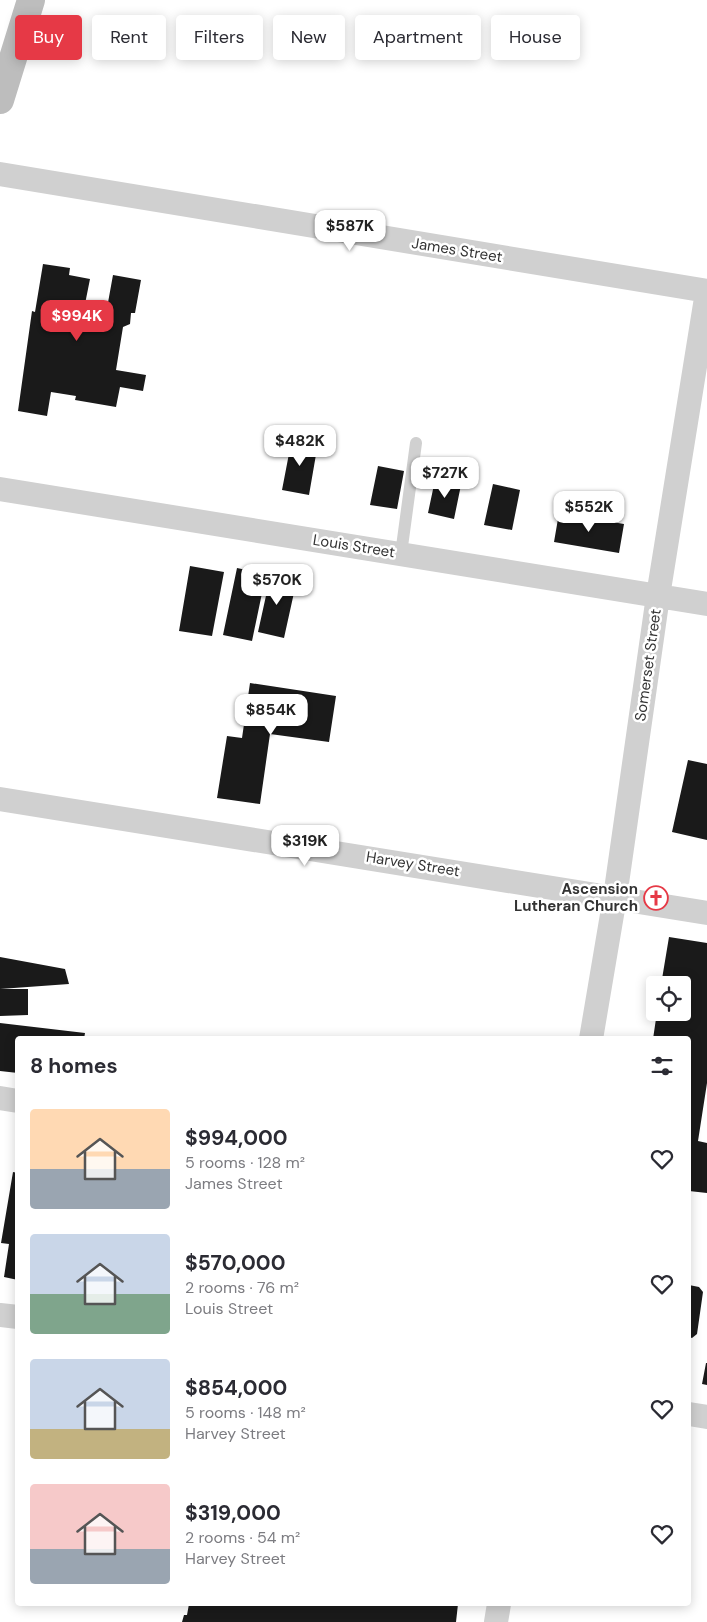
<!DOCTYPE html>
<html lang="en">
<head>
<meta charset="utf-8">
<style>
	:root { --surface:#fff; --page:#f2f2f3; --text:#2b2b33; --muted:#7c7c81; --accent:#e63946 }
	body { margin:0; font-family:"DM Sans",sans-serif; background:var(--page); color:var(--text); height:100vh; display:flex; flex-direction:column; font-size:19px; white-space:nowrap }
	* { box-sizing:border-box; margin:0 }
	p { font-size:16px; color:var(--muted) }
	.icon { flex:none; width:28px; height:28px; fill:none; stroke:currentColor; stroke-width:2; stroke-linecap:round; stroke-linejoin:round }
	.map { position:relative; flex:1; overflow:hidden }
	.side { position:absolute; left:15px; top:1036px; width:676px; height:570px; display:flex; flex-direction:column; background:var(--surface); border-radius:5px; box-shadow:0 2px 12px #0003 }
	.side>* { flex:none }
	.hud { position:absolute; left:15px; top:15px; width:678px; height:45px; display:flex; gap:10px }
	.fabs { position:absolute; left:646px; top:976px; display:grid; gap:10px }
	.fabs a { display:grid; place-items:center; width:45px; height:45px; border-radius:5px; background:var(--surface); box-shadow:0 2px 12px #0003; font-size:25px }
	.price { position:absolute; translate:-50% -42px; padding:0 11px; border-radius:10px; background:#fff; color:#222; font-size:16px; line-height:32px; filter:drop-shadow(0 1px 2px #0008) }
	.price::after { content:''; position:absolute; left:50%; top:30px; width:15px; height:11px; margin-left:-8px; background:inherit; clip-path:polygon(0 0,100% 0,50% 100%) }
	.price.active { background:var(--accent); color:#fff }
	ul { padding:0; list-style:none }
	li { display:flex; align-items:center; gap:15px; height:125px; padding:0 15px }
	li span { display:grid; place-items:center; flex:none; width:140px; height:100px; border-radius:5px; color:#555 }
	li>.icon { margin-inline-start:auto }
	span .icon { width:60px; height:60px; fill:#fffc; stroke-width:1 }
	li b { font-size:21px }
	h2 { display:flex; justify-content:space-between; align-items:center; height:60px; padding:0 15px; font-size:21px }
	.chip { padding:0 18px; border-radius:5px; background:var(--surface); box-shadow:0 2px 12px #0003; font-size:18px; line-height:45px }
	.chip.active { background:var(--accent); color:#fff }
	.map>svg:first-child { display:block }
</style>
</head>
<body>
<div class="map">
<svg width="707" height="1622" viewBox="0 0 707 1622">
	<rect width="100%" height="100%" fill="#fff"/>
	<path fill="#1a1a1a" d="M 43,264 L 70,268 L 69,275 L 90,279 L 85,304 L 107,308 L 113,275 L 141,280 L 135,313 L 131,313 L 130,324 L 123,327 L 116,370 L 146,375 L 143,391 L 120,387 L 116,407 L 75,400 L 76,396 L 51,392 L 47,416 L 18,411 L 32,311 L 35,312 Z
		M 292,438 L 318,443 L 309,495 L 282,490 Z
		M 378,466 L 404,471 L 397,509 L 370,505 Z
		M 435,480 L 461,485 L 454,519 L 428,513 Z
		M 493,484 L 520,490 L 512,530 L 484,525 Z
		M 559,513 L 624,524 L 619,553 L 554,542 Z
		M 190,566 L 224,572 L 212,636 L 179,631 Z
		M 237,568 L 266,574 L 252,641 L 223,635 Z
		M 271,573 L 297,579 L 284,638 L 258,632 Z
		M 250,683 L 336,696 L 329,742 L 270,734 L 260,804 L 217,798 L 227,736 L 242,738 Z
		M 688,760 L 707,764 L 707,840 L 672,832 Z
		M 669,937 L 707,943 L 707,1083 L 698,1141 L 707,1143 L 707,1193 L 689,1191 L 689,1039 L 653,1039 L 657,1012 L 682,1012 L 682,985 L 661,985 Z
		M 0,957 L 65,969 L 69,984 L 0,989 Z
		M 0,989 L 28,989 L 28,1015 L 0,1016 Z
		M 0,1023 L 85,1033 L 84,1039 L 18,1039 L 18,1073 L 0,1071 Z
		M 13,1172 L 18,1173 L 18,1280 L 4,1277 L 9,1244 L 1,1243 Z
		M 689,1285 L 699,1287 L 703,1292 L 697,1334 L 692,1338 L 689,1337 Z
		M 706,1363 L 707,1363 L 707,1385 L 702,1384 Z
		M 189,1604 L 458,1604 L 456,1622 L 182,1622 L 184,1615 L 187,1615 Z"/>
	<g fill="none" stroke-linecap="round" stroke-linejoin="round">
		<path stroke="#d0d0d0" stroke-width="12" d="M 401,554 L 416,443"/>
		<path stroke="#d0d0d0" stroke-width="24" d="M 0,174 L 707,291
			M 0,489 L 707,604
			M 0,799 L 707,913
			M 591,1039 L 615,897 L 658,596 L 707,292
			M 0,1098 L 18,1101
			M 0,1315 L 18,1317
			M 689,1414 L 707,1417
			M 496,1622 L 499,1604"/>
		<path stroke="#bdbdbd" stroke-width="28" d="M 0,100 L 31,0"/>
	</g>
	<defs>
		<g id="church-ring" transform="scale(1.25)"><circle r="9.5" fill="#fff" stroke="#e63946" stroke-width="1.5"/><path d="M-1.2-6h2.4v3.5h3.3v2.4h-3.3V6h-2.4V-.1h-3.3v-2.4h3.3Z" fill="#e63946"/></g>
	</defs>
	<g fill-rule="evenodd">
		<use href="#church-ring" x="656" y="898"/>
	</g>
	<g text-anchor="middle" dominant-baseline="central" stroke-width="5" stroke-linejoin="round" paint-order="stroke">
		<g font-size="15" fill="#333" stroke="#fff">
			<text transform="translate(457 250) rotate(9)">James Street</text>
			<text transform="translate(354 546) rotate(9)">Louis Street</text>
			<text transform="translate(648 665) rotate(-82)">Somerset Street</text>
			<text transform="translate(413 864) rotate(9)">Harvey Street</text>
		</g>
		<g font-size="15" font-weight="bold" fill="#333" stroke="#fff" text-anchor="end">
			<text x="638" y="889">Ascension<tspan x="638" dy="17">Lutheran Church</tspan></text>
		</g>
	</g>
</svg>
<div class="fabs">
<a><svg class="icon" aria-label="locate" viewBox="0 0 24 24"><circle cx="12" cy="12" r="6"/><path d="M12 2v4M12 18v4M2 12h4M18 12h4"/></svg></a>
</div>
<b class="price" style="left:350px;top:252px">$587K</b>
<b class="price active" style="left:77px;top:342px">$994K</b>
<b class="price" style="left:300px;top:467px">$482K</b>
<b class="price" style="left:445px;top:499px">$727K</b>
<b class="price" style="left:589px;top:533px">$552K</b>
<b class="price" style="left:277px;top:606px">$570K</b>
<b class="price" style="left:271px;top:736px">$854K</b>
<b class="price" style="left:305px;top:867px">$319K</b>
<div class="hud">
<a class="chip active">Buy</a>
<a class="chip">Rent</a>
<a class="chip">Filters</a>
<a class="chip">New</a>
<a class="chip">Apartment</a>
<a class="chip">House</a>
</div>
<section class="side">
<h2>8 homes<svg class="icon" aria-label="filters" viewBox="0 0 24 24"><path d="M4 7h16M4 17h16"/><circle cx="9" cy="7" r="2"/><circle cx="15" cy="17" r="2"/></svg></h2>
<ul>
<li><span style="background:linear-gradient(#ffd9b3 60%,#9aa5b1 0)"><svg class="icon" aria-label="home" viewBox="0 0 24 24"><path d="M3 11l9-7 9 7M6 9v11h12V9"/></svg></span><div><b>$994,000</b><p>5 rooms · 128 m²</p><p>James Street</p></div><svg class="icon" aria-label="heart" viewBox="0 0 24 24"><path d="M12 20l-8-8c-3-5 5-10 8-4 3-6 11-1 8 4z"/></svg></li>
<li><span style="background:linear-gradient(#c9d6e8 60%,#7fa58c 0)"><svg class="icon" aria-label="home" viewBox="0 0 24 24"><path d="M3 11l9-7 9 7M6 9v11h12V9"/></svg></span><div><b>$570,000</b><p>2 rooms · 76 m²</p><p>Louis Street</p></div><svg class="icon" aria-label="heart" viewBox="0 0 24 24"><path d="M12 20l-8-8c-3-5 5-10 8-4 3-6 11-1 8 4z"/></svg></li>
<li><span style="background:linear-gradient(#c9d6e8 70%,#c2b280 0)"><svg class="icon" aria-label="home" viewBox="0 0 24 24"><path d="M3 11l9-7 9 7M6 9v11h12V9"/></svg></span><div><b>$854,000</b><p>5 rooms · 148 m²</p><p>Harvey Street</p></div><svg class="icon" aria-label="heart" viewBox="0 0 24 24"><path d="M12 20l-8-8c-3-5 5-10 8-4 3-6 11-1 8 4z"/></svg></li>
<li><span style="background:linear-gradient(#f6c9c9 65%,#9aa5b1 0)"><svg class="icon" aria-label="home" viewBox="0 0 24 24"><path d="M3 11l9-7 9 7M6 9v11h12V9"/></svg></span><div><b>$319,000</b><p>2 rooms · 54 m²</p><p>Harvey Street</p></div><svg class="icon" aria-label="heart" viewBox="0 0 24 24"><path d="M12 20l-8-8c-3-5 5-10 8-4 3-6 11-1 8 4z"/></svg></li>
</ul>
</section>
</div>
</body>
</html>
